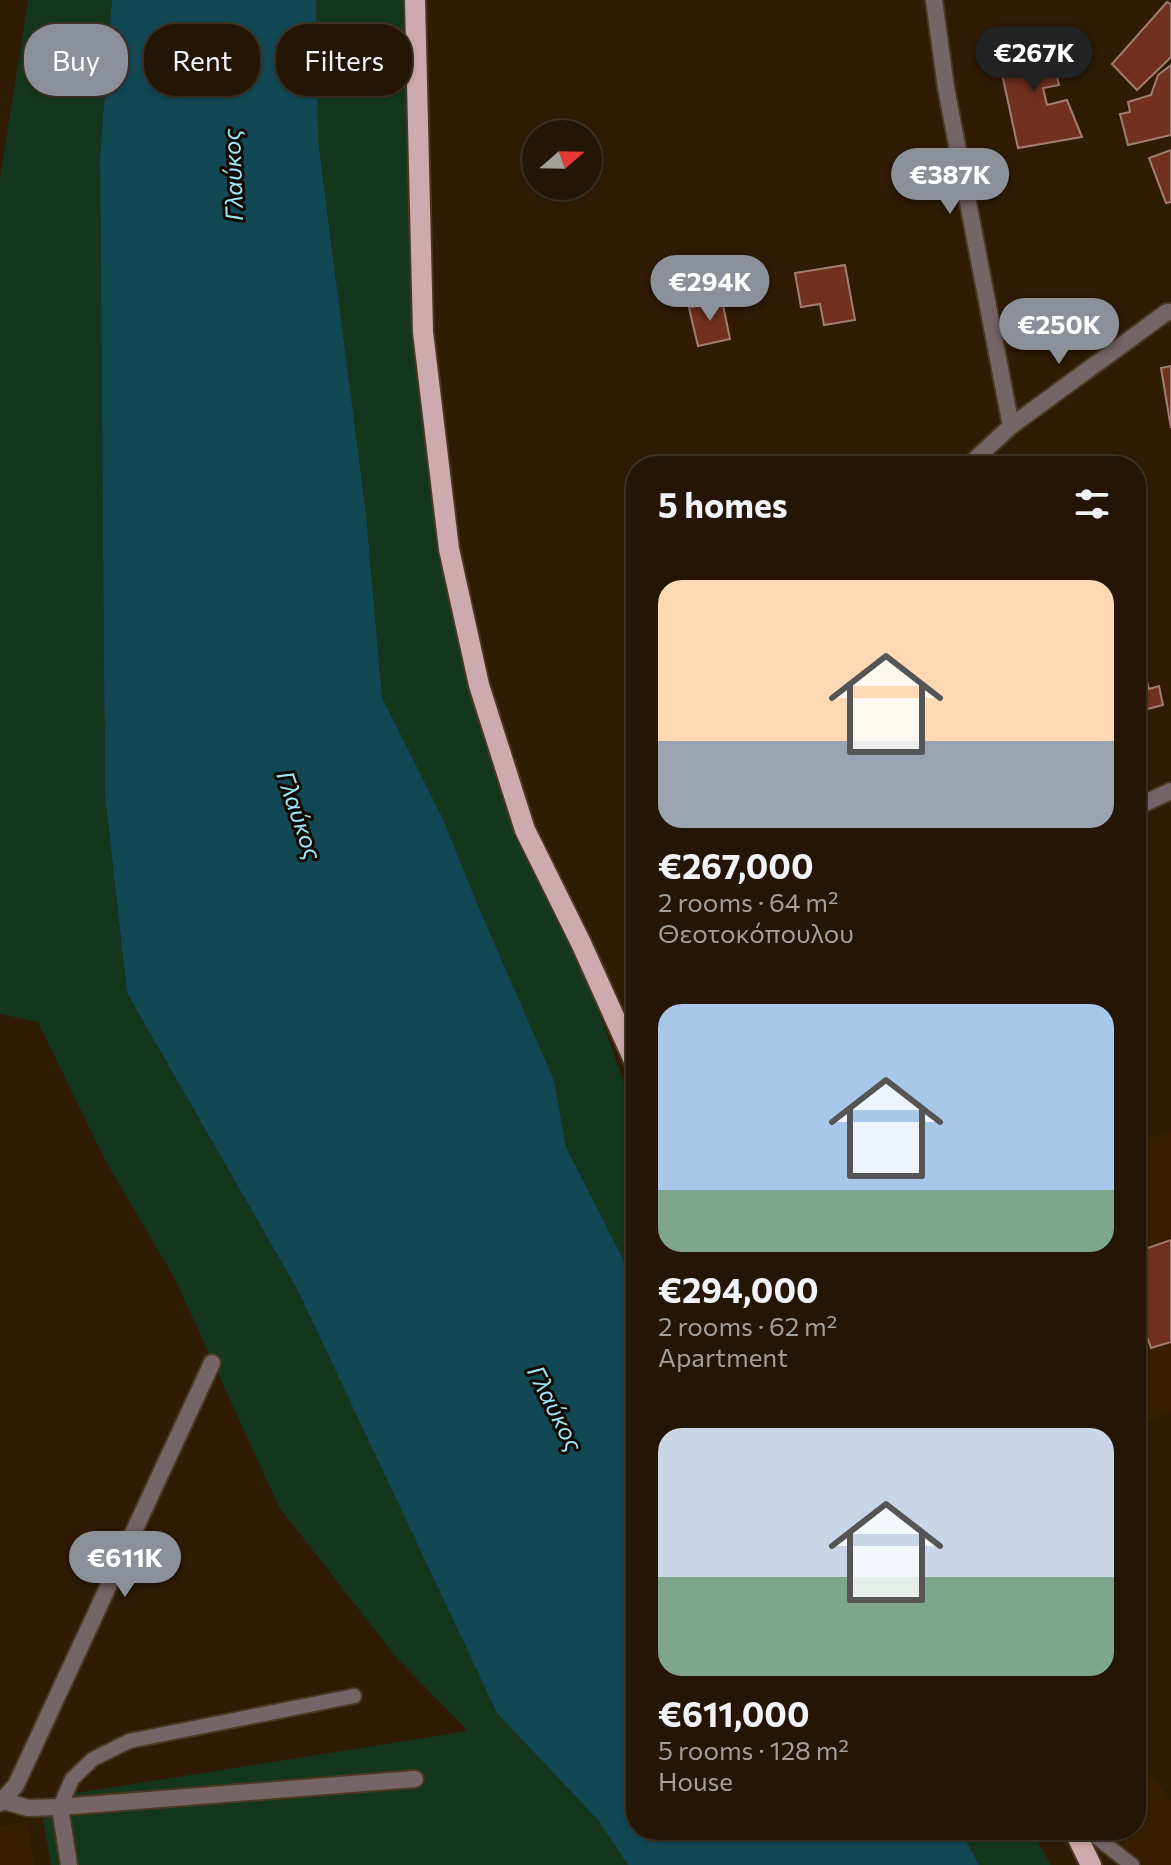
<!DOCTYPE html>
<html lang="en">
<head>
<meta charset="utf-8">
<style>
	:root { --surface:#241504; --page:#302213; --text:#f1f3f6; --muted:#a39f9a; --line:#413426; --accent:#8c9099 }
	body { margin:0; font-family:Commissioner,sans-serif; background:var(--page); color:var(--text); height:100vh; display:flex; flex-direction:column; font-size:30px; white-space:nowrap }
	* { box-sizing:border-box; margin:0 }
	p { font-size:26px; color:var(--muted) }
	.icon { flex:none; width:44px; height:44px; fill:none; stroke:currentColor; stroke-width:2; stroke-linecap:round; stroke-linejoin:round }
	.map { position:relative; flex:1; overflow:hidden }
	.details { position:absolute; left:626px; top:456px; width:520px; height:1384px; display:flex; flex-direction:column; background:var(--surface); border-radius:32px; box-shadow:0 2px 6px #0004,0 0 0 2px var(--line) }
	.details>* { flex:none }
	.banner { position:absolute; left:24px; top:24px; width:482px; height:72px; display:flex; gap:16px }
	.needle { width:52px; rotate:70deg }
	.buttons { position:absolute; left:522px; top:120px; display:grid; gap:16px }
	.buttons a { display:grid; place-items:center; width:80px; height:80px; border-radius:50%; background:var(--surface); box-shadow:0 2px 6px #0004,0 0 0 2px var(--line); font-size:40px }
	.price { position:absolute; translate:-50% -68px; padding:0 18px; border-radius:28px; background:var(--accent); color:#fff; font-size:26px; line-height:52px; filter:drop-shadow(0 2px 4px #0008) }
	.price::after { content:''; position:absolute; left:50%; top:48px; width:24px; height:18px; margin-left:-12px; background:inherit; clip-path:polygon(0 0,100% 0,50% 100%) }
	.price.selected { background:#222; color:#fff }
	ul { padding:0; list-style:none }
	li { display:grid; align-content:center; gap:16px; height:424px; padding:0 32px }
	li span { display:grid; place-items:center; height:248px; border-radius:24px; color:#555 }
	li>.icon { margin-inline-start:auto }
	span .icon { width:144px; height:144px; fill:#fffc; stroke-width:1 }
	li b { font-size:34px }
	h2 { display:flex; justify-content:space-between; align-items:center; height:96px; padding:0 32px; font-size:34px }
	.tag { padding:0 28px; border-radius:32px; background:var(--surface); box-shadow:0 2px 6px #0004,0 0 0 2px var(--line); font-size:28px; line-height:72px }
	.tag.selected { background:var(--accent); color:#fff }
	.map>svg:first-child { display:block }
</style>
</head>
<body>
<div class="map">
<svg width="1171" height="1865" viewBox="0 0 1171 1865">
	<rect width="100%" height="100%" fill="#301c05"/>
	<path fill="#381f01" d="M 1171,1132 L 1171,1412 L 1136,1425 L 1136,1142 Z
		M 1141,1763 L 1171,1800 L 1171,1865 L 1133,1865 L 1115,1830 L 1136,1830 L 1136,1766 Z
		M 27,1822 L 35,1865 L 0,1865 L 0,1826 Z"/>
	<path fill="#13361c" d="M 28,0 L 112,0 L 100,157 L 105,795 L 127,993 L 298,1291 L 497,1713 L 597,1819 L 628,1865 L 51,1865 L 39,1799 L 468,1731 L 396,1657 L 279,1507 L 175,1279 L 105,1160 L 38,1022 L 0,1014 L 0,178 Z
		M 316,0 L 403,0 L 412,282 L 458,621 L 636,1116 L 636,1284 L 566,1147 L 554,1080 L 479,908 L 443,820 L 382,697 L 366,514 L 318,140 Z
		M 960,1830 L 1031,1830 L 1051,1865 L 979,1865 Z"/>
	<path fill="#124754" d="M 112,0 L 316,0 L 318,140 L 366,514 L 382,697 L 443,819 L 479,908 L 554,1080 L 566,1147 L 636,1284 L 636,1830 L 960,1830 L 979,1865 L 628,1865 L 597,1819 L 497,1713 L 298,1291 L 127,993 L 105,795 L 100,157 Z"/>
	<path fill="#72311f" stroke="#a17d73" stroke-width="2" d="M 1167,2 L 1171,4 L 1171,57 L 1137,90 L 1112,64 Z
		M 1048,36 L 1059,85 L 1043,88 L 1047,105 L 1067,100 L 1082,137 L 1018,148 L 996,46 Z
		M 1171,65 L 1171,135 L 1128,145 L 1120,114 L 1130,112 L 1128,102 L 1151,95 L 1158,75 Z
		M 1171,150 L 1171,202 L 1166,203 L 1149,158 Z
		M 845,265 L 855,320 L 824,325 L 820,304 L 801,307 L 795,273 Z
		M 722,300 L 730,339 L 698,346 L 689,308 Z
		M 1171,366 L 1171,428 L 1161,368 Z
		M 1145,674 L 1149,689 L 1159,686 L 1163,705 L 1136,712 L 1136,676 Z
		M 1171,1240 L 1171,1342 L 1151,1348 L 1136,1304 L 1136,1252 Z"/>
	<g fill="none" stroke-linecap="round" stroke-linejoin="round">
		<g stroke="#4b3822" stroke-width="18">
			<path id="lane" d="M 60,1807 L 72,1779 L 93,1759 L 129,1741 L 354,1696
				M 1087,1830 L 1132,1865"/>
		</g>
		<g stroke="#4b3822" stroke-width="20">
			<path id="street" d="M 934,0 L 946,88 L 1011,426
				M 968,466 L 1011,426 L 1167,312 L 1171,312
				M 1136,807 L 1171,791
				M 4,1801 L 28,1808 L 60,1807 L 415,1779
				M 0,1803 L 16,1785 L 212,1363
				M 60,1807 L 69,1865"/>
		</g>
		<g stroke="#4b3822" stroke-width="24">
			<path id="primary" d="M 415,0 L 423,332 L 449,549 L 479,685 L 525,830 L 581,943 L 636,1065
				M 1074,1830 L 1091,1865"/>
		</g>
		<use href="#lane" stroke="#766566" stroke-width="14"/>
		<use href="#street" stroke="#766566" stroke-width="16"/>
		<use href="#primary" stroke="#cdaaac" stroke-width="20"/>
	</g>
	<g text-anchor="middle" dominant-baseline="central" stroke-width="6" stroke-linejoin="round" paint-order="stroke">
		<g font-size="24" font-style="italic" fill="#9ee6fa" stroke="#110902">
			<text transform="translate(232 175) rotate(-92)">Γλαύκος</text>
			<text transform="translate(300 815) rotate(71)">Γλαύκος</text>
			<text transform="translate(556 1408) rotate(63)">Γλαύκος</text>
		</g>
	</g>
</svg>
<div class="buttons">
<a><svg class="needle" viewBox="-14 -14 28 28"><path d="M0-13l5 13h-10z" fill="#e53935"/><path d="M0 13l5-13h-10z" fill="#a39f9a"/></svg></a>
</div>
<b class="price selected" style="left:1034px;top:94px">€267K</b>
<b class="price" style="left:950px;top:216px">€387K</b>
<b class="price" style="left:710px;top:323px">€294K</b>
<b class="price" style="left:1059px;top:366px">€250K</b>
<b class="price" style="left:125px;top:1599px">€611K</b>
<div class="banner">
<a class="tag selected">Buy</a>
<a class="tag">Rent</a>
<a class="tag">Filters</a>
</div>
<section class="details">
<h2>5 homes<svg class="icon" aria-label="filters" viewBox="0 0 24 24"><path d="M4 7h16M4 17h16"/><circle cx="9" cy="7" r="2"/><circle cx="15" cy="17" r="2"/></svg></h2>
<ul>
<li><span style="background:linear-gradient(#ffd9b3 65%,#9aa5b1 0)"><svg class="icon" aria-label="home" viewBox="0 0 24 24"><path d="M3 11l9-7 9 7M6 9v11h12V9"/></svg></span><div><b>€267,000</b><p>2 rooms · 64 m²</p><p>Θεοτοκόπουλου</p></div></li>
<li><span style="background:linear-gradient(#a9c7e8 75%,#7fa58c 0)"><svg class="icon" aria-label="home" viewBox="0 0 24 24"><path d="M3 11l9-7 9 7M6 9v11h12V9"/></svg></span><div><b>€294,000</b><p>2 rooms · 62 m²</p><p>Apartment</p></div></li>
<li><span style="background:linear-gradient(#c9d6e8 60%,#7fa58c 0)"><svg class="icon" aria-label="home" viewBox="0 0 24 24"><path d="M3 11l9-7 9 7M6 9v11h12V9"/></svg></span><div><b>€611,000</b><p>5 rooms · 128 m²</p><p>House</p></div></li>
</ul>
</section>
</div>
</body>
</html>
